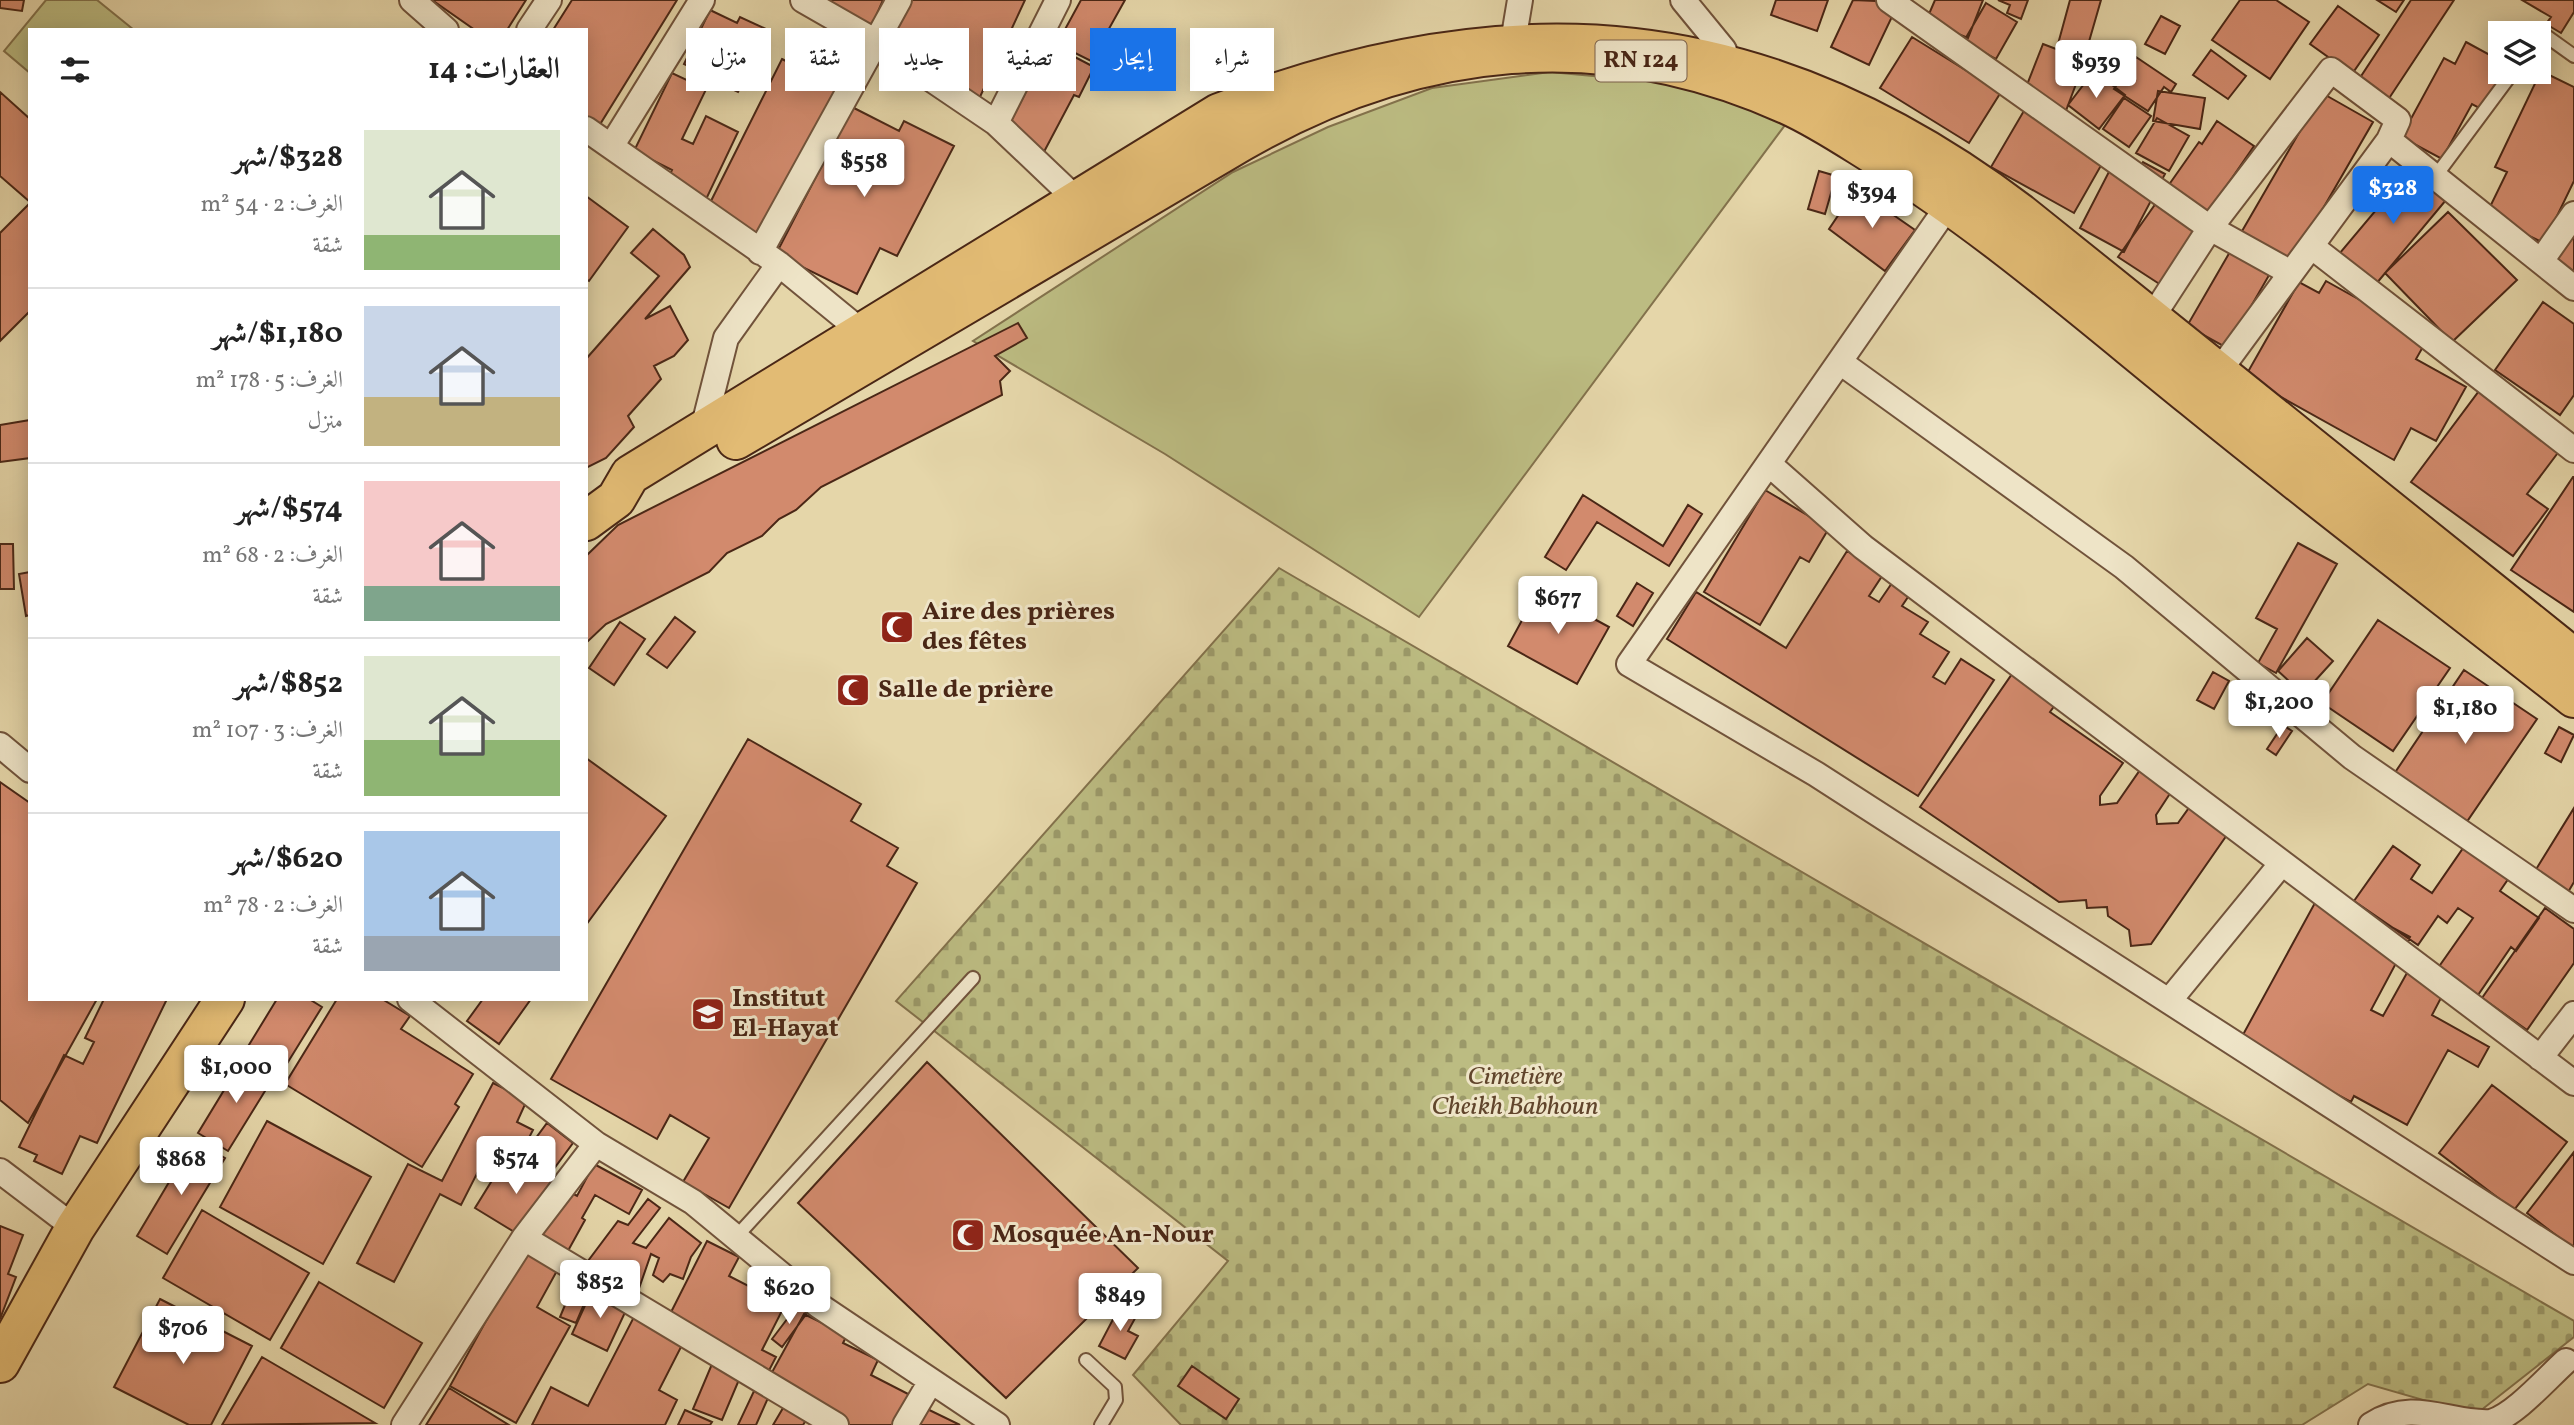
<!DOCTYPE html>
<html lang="ar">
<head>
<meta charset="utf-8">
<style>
	:root { --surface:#fff; --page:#f2f2f2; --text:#222; --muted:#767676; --line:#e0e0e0; --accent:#1a73e8 }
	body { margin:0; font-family:Vollkorn,Amiri,serif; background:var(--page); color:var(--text); direction:rtl; height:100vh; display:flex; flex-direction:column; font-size:26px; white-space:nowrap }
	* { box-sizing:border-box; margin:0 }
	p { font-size:23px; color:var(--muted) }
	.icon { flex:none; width:38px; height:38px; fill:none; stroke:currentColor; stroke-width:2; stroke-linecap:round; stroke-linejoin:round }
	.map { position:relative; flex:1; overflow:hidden; direction:ltr }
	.side { position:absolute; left:28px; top:28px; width:560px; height:973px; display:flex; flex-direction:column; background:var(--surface); border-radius:0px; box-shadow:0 4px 18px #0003; direction:rtl }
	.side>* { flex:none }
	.hud { position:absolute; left:609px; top:28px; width:665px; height:63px; direction:rtl; display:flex; gap:14px }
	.tools { position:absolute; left:2488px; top:21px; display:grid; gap:14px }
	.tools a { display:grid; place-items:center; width:63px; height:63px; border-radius:0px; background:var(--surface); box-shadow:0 4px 18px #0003; font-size:35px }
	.price { position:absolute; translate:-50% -60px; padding:0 16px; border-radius:7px; background:#fff; color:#222; font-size:23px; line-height:46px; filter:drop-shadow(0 2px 4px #0008) }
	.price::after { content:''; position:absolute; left:50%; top:42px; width:21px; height:16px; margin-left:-10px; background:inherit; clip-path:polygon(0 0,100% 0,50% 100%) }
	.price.active { background:var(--accent); color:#fff }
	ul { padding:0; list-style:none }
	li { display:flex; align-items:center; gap:21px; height:175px; padding:0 28px }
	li+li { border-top:2px solid var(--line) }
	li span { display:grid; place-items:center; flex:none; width:196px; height:140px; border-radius:0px; color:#555 }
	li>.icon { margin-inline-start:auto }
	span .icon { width:84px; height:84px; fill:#fffc; stroke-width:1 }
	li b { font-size:30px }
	h2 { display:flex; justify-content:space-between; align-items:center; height:84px; padding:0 28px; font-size:30px }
	.pill { padding:0 24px; border-radius:0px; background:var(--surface); box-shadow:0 4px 18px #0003; font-size:24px; line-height:63px }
	.pill.active { background:var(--accent); color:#fff }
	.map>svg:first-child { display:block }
</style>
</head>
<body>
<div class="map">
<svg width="2574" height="1425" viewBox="0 0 2574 1425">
	<defs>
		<pattern id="cemetery-stones" width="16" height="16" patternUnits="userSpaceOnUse" patternTransform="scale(1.75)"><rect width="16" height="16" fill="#bcbc82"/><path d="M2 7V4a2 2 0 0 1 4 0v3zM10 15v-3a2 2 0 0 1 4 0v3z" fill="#9b9969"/></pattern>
	</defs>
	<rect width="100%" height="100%" fill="#e5d6a9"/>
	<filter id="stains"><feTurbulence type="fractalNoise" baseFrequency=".00286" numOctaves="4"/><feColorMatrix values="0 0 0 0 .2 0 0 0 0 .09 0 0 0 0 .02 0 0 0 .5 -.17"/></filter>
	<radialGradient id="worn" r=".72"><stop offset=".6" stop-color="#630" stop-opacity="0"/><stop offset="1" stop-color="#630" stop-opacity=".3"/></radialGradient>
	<path fill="url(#cemetery-stones)" stroke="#83724c" stroke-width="2" d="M 1279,568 L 2574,1321 L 2574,1337 L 2475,1415 L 2368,1384 L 2302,1425 L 1181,1425 L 1133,1375 L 1228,1261 L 896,1001 Z"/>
	<path fill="#bcbc82" stroke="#83724c" stroke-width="2" d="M 46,0 L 97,0 L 134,30 L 30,30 L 30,73 L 4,51 Z
		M 1550,72 L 1690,85 L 1791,117 L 1419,617 L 1165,454 L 973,341 L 1233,172 L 1328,127 L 1432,88 Z"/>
	<path fill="#d28a6d" stroke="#4a2716" stroke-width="2" d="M 0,0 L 24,0 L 22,11 L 0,8 Z
		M 432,0 L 526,0 L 507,30 L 475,30 Z
		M 572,0 L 677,0 L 594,134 L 586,129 L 586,30 L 553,30 Z
		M 811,0 L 883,0 L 867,37 Z
		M 910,0 L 1025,0 L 972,114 L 878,62 Z
		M 1081,0 L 1125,0 L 1091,61 L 1057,44 Z
		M 1776,0 L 1828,0 L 1817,31 L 1771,15 Z
		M 1853,0 L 1899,2 L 1869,65 L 1831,47 Z
		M 1935,0 L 1983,0 L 1968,38 L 1926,21 Z
		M 1998,0 L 2028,0 L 2021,19 L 2007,13 L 2010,5 Z
		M 2070,0 L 2101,0 L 2086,52 L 2058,44 Z
		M 2240,0 L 2276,0 L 2309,22 L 2270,79 L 2212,40 Z
		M 2377,0 L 2404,0 L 2396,12 Z
		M 2411,0 L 2454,0 L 2382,109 L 2352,90 Z
		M 2522,0 L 2574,0 L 2574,12 L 2561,33 L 2546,24 L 2551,17 Z
		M 1986,3 L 2017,22 L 1996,59 L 1964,41 Z
		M 2338,6 L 2379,35 L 2352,74 L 2310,44 Z
		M 710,10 L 737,23 L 740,17 L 768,30 L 738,92 L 711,79 L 682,139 L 693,144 L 706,116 L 738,132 L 700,212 L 661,193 L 672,170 L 634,151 L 672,73 L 695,84 L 701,72 L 684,64 Z
		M 2161,16 L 2180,26 L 2165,54 L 2145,44 Z
		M 1912,37 L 2001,92 L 1969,143 L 1880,88 Z
		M 2466,42 L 2501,61 L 2501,72 L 2504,72 L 2483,110 L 2472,104 L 2442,159 L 2401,137 L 2444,58 L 2455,64 Z
		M 1050,44 L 1094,67 L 1079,97 L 1074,95 L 1037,165 L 1005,133 Z
		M 2043,44 L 2085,60 L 2064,116 L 2021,100 Z
		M 2211,50 L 2246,76 L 2228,99 L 2193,75 Z
		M 2136,57 L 2176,84 L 2171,92 L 2164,87 L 2148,111 L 2114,89 Z
		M 1116,58 L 1133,67 L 1125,83 L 1108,74 Z
		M 782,59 L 838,88 L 762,243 L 708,207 Z
		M 2094,71 L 2125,95 L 2099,129 L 2068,105 Z
		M 2541,71 L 2574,87 L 2574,181 L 2544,243 L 2486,215 L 2507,172 L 2495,167 Z
		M 2158,91 L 2205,98 L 2200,129 L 2153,121 Z
		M 0,92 L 30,119 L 30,202 L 0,176 Z
		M 2322,93 L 2373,122 L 2284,276 L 2272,270 L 2227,348 L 2187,326 Z
		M 2124,98 L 2151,116 L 2129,147 L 2103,129 Z
		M 852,107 L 899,131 L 904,121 L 954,146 L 897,256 L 880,248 L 857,294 L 776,254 Z
		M 2025,109 L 2107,155 L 2074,213 L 1991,167 Z
		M 2157,118 L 2189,136 L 2169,171 L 2136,153 Z
		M 2217,121 L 2254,146 L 2228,184 L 2242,193 L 2161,285 L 2118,257 L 2199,142 L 2202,144 Z
		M 2114,162 L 2137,174 L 2143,162 L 2165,174 L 2124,252 L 2080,228 Z
		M 2413,166 L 2446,200 L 2376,284 L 2339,254 Z
		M 1819,171 L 1836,176 L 1825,214 L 1808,209 Z
		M 1856,189 L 1915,230 L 1885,271 L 1829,229 Z
		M 586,196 L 628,227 L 589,281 L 586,279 Z
		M 30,203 L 30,311 L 0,341 L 0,233 Z
		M 2448,212 L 2517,280 L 2452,342 L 2385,273 Z
		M 653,229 L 684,255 L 690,267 L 645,319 L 670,306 L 688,340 L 674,356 L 654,366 L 661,379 L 628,416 L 634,427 L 606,458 L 586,468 L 586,359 L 659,276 L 631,253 Z
		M 2574,236 L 2574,279 L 2553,264 Z
		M 2326,281 L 2428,338 L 2416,359 L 2466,387 L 2436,441 L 2411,428 L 2394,460 L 2245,377 L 2299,282 L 2319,293 Z
		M 2543,302 L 2574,324 L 2574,395 L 2560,415 L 2495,370 Z
		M 1018,323 L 1027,338 L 995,356 L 1010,371 L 1000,381 L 1002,395 L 821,487 L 796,510 L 779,519 L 762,536 L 727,553 L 709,572 L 606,624 L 586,643 L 586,556 L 618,525 Z
		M 2479,391 L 2560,450 L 2527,494 L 2548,509 L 2513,556 L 2411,482 Z
		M 30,420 L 30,458 L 0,462 L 0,425 Z
		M 2573,477 L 2574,477 L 2574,612 L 2511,570 Z
		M 1765,490 L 1829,528 L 1809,562 L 1800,557 L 1760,625 L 1704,592 Z
		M 1583,495 L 1663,546 L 1688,505 L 1702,514 L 1669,566 L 1597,522 L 1566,570 L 1545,557 Z
		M 2298,543 L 2337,564 L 2276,673 L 2258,663 L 2277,629 L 2256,618 Z
		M 0,544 L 13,544 L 14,589 L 0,589 Z
		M 1847,551 L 1884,573 L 1869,596 L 1879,602 L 1894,580 L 1912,591 L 1902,606 L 1928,622 L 1920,634 L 1949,652 L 1933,677 L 1945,684 L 1961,659 L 1994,680 L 1918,796 L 1667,639 L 1696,592 L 1786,648 Z
		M 30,572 L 30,615 L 26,616 L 19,574 Z
		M 1637,583 L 1653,593 L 1633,626 L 1617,616 Z
		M 1539,589 L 1609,627 L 1577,684 L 1508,646 Z
		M 675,617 L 695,632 L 667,668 L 647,654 Z
		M 2378,620 L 2450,668 L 2393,751 L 2322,703 Z
		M 620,622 L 645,639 L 614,685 L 589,668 Z
		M 2307,638 L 2333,661 L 2303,694 L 2278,671 Z
		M 2021,661 L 2065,691 L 2050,712 L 2123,763 L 2100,796 L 2100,805 L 2117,803 L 2140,770 L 2171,792 L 2156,815 L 2157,824 L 2178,823 L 2191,805 L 2229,832 L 2151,944 L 2131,946 L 2129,930 L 2108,916 L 2107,907 L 2087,908 L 2086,900 L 2059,902 L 1920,807 Z
		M 2464,670 L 2537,719 L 2466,823 L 2394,774 Z
		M 2213,672 L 2229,681 L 2214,709 L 2197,700 Z
		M 2283,725 L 2292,731 L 2276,755 L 2267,749 Z
		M 2559,727 L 2574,735 L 2561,762 L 2545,753 Z
		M 748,739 L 861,804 L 851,821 L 898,848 L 887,866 L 917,883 L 729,1208 L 683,1182 L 709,1138 L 670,1115 L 657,1139 L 551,1079 Z
		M 586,758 L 666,816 L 586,925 Z
		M 0,782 L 30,803 L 30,999 L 97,999 L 28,1123 L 0,1100 Z
		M 2574,808 L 2574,882 L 2564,899 L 2535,871 Z
		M 2468,841 L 2513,872 L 2500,891 L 2539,918 L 2516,951 L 2511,947 L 2478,995 L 2438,968 L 2473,918 L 2458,908 L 2447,923 L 2438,916 L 2418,945 L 2354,901 L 2393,846 L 2420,865 L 2411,879 L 2432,893 Z
		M 2322,890 L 2410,937 L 2371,1010 L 2383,1016 L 2417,955 L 2443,994 L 2432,1015 L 2489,1047 L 2478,1067 L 2448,1050 L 2407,1125 L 2354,1096 L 2351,1102 L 2239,1042 Z
		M 2545,908 L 2574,929 L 2574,963 L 2527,1030 L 2482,998 Z
		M 104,999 L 167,999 L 97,1143 L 80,1136 L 62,1174 L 34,1161 L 37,1155 L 19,1147 L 64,1055 L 83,1064 L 94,1042 L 85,1038 Z
		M 277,999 L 309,999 L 322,1007 L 280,1075 L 244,1053 Z
		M 337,999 L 382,999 L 410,1016 L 401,1029 L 473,1074 L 455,1104 L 459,1107 L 422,1167 L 285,1084 Z
		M 483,999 L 531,999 L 499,1044 L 467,1021 Z
		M 243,1059 L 273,1078 L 228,1151 L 198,1133 Z
		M 927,1062 L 1138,1268 L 1006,1398 L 798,1203 Z
		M 493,1083 L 527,1100 L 517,1122 L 533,1130 L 521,1153 L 494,1140 L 461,1205 L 440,1194 L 394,1282 L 357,1263 L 408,1164 L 442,1181 Z
		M 2492,1085 L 2567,1142 L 2514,1210 L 2439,1153 Z
		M 267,1121 L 371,1177 L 323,1264 L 220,1207 Z
		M 547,1123 L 573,1143 L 553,1170 L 527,1150 Z
		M 194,1140 L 225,1158 L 167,1254 L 137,1236 Z
		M 2574,1152 L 2574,1249 L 2527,1213 Z
		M 524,1159 L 556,1178 L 521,1236 L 475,1208 L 501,1166 L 515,1175 Z
		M 594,1164 L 642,1190 L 629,1214 L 595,1195 L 582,1218 L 585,1220 L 537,1307 L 570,1326 L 516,1423 L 450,1386 L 560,1187 L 577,1196 Z
		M 648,1199 L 660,1208 L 633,1243 L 646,1248 L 669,1218 L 701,1243 L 691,1257 L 683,1279 L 670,1274 L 663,1282 L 653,1275 L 659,1258 L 651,1254 L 636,1297 L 585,1265 L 618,1221 L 628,1225 Z
		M 202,1210 L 309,1273 L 270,1340 L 163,1278 Z
		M 0,1226 L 23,1235 L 8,1274 L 16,1277 L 0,1319 Z
		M 707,1241 L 739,1257 L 729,1276 L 758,1291 L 762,1283 L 789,1297 L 762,1350 L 776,1357 L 763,1382 L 684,1341 L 659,1390 L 677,1400 L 665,1425 L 532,1425 L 551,1387 L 588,1406 L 636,1313 L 663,1328 Z
		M 575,1281 L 591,1288 L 576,1323 L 560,1317 Z
		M 319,1282 L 422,1343 L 384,1408 L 281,1348 Z
		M 592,1290 L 628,1306 L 607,1351 L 572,1334 Z
		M 160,1299 L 252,1346 L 211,1425 L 189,1425 L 114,1387 Z
		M 1121,1304 L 1138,1313 L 1128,1331 L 1138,1336 L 1125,1359 L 1099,1346 Z
		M 797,1306 L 807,1313 L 782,1347 L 772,1339 Z
		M 804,1314 L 847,1335 L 843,1343 L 878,1360 L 871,1375 L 912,1396 L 897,1425 L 841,1425 L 765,1385 Z
		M 262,1357 L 375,1423 L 222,1425 Z
		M 712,1364 L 741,1375 L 722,1420 L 693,1409 Z
		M 1192,1366 L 1239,1399 L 1226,1419 L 1178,1386 Z
		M 449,1388 L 509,1425 L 426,1425 Z
		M 754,1391 L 768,1398 L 756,1425 L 738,1425 Z
		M 786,1403 L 808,1417 L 803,1425 L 773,1425 Z
		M 919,1405 L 960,1425 L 909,1425 Z
		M 685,1410 L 712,1422 L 710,1425 L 678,1425 Z"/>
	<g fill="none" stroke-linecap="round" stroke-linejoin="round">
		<g stroke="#71533b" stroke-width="16">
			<path id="service" d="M 2539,37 L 2542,33 L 2574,56
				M 2435,177 L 2513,72
				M 736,1237 L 973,978
				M 1086,1360 L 1115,1387 L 1116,1400 L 1101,1425"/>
		</g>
		<g stroke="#71533b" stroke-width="28">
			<path id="minor" d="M 412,0 L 446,30
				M 803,0 L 878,43 L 996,123 L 1078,201 L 1090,207
				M 1683,0 L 1724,50
				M 1889,0 L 2210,228 L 2291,273
				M 529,30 L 549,0
				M 1511,54 L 1520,0
				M 996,123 L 1058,0
				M 586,129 L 779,264 L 862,332
				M 612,145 L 702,0
				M 1957,193 L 1629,664 L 1816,774 L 2574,1262
				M 2311,246 L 2574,450
				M 760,252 L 899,0
				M 2541,261 L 2574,214
				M 2151,319 L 2210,228 L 2331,70 L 2398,120 L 2389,140 L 2574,288
				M 1840,362 L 2124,567 L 2352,757 L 2574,910
				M 2211,382 L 2389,140
				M 703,429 L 726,338 L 779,264
				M 1769,464 L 1863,547 L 2574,1083
				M 0,745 L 30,770
				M 410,999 L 596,1144 L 693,1202 L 818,1305 L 997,1425
				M 2169,1001 L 2282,863
				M 2540,1058 L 2574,1014
				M 0,1171 L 75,1228
				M 524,1238 L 836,1425
				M 404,1425 L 524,1238 L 596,1144
				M 905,1425 L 931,1381
				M 2371,1425 C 2414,1397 2450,1425 2491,1422 C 2515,1415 2547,1378 2566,1361"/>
		</g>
		<g stroke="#4a2716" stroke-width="42">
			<path id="primary" d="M 736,440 L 1241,142 C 1416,41 1602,21 1788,105 C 1819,119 1847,138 1876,156 C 1990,227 2089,314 2193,398 C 2318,500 2447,598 2574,698
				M 586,521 L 616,499 L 630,475 L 1219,113 C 1512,0 1765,19 2020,213 L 2574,658
				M 0,1363 L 75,1228 L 225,999"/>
		</g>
		<use href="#service" stroke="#eee4c7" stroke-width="12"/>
		<use href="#minor" stroke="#eee4c7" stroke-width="24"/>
		<use href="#primary" stroke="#e2bb74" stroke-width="38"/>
	</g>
	<defs>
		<g id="mosque-square" transform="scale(1.75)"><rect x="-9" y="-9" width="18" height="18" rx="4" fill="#8f2418" stroke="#eee4c7"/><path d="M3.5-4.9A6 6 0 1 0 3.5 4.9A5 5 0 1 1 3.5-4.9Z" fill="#fff"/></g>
		<g id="school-square" transform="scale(1.75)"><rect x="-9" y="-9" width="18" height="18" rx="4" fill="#8f2418" stroke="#eee4c7"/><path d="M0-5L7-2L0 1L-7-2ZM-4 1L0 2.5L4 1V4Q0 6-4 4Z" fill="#fff"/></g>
	</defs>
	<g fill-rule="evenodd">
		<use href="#mosque-square" x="897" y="627"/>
		<use href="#mosque-square" x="853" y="690"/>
		<use href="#school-square" x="708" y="1014"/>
		<use href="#mosque-square" x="968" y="1235"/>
	</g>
	<g text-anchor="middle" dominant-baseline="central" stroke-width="6" stroke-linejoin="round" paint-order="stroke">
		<rect fill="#eee4c7" stroke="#7b604b" stroke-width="2" x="1595.5" y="40.5" width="91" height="41" rx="5"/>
		<g font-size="24" font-weight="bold" fill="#4a2716">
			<text x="1641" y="61">RN 124</text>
		</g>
		<g font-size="26" font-weight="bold" fill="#4a2716" stroke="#eee4c7" text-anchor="start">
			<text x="922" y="612">Aire des prières<tspan x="922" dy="30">des fêtes</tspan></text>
			<text x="878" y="690">Salle de prière</text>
			<text x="732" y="999">Institut<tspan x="732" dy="30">El-Hayat</tspan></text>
			<text x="992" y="1235">Mosquée An-Nour</text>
		</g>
		<g font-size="26" font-style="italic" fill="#61452c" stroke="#eee4c7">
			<text x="1515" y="1077">Cimetière<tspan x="1515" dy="30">Cheikh Babhoun</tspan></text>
		</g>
	</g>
	<rect width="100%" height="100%" filter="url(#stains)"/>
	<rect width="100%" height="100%" fill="url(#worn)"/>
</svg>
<div class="tools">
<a><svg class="icon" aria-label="layers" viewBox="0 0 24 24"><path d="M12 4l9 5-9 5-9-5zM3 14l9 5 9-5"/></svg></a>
</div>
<b class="price" style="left:2096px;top:100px">$939</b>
<b class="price" style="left:864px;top:199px">$558</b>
<b class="price active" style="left:2393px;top:226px">$328</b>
<b class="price" style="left:1872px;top:230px">$394</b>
<b class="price" style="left:1558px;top:636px">$677</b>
<b class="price" style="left:2279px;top:740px">$1,200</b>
<b class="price" style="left:2465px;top:746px">$1,180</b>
<b class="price" style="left:236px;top:1105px">$1,000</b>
<b class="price" style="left:516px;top:1196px">$574</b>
<b class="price" style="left:181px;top:1197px">$868</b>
<b class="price" style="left:600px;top:1320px">$852</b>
<b class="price" style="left:789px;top:1326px">$620</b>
<b class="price" style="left:1120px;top:1333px">$849</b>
<b class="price" style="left:183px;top:1366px">$706</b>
<div class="hud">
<a class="pill">شراء</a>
<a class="pill active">إيجار</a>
<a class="pill">تصفية</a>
<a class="pill">جديد</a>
<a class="pill">شقة</a>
<a class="pill">منزل</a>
</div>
<section class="side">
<h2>العقارات: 14<svg class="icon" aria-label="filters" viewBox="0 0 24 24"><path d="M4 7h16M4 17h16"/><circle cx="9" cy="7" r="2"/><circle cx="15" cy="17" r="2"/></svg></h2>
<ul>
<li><span style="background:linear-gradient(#dfe7d0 75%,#8fb573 0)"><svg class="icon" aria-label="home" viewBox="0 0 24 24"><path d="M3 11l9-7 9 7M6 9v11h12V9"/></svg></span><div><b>$328/شهر</b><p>الغرف: 2 · 54 m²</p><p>شقة</p></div></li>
<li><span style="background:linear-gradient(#c9d6e8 65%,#c2b280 0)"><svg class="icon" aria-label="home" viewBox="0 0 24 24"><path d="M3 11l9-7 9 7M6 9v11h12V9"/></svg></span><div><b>$1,180/شهر</b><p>الغرف: 5 · 178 m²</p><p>منزل</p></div></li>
<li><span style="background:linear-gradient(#f6c9c9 75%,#7fa58c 0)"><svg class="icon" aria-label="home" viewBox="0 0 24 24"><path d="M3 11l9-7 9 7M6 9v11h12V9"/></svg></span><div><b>$574/شهر</b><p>الغرف: 2 · 68 m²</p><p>شقة</p></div></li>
<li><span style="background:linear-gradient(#dfe7d0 60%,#8fb573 0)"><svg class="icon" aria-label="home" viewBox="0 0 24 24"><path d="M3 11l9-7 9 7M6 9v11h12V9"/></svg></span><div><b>$852/شهر</b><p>الغرف: 3 · 107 m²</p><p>شقة</p></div></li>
<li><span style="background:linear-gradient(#a9c7e8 75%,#9aa5b1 0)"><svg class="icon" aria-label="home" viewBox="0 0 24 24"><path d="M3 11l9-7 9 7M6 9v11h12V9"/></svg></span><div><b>$620/شهر</b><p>الغرف: 2 · 78 m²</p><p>شقة</p></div></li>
</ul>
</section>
</div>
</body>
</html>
